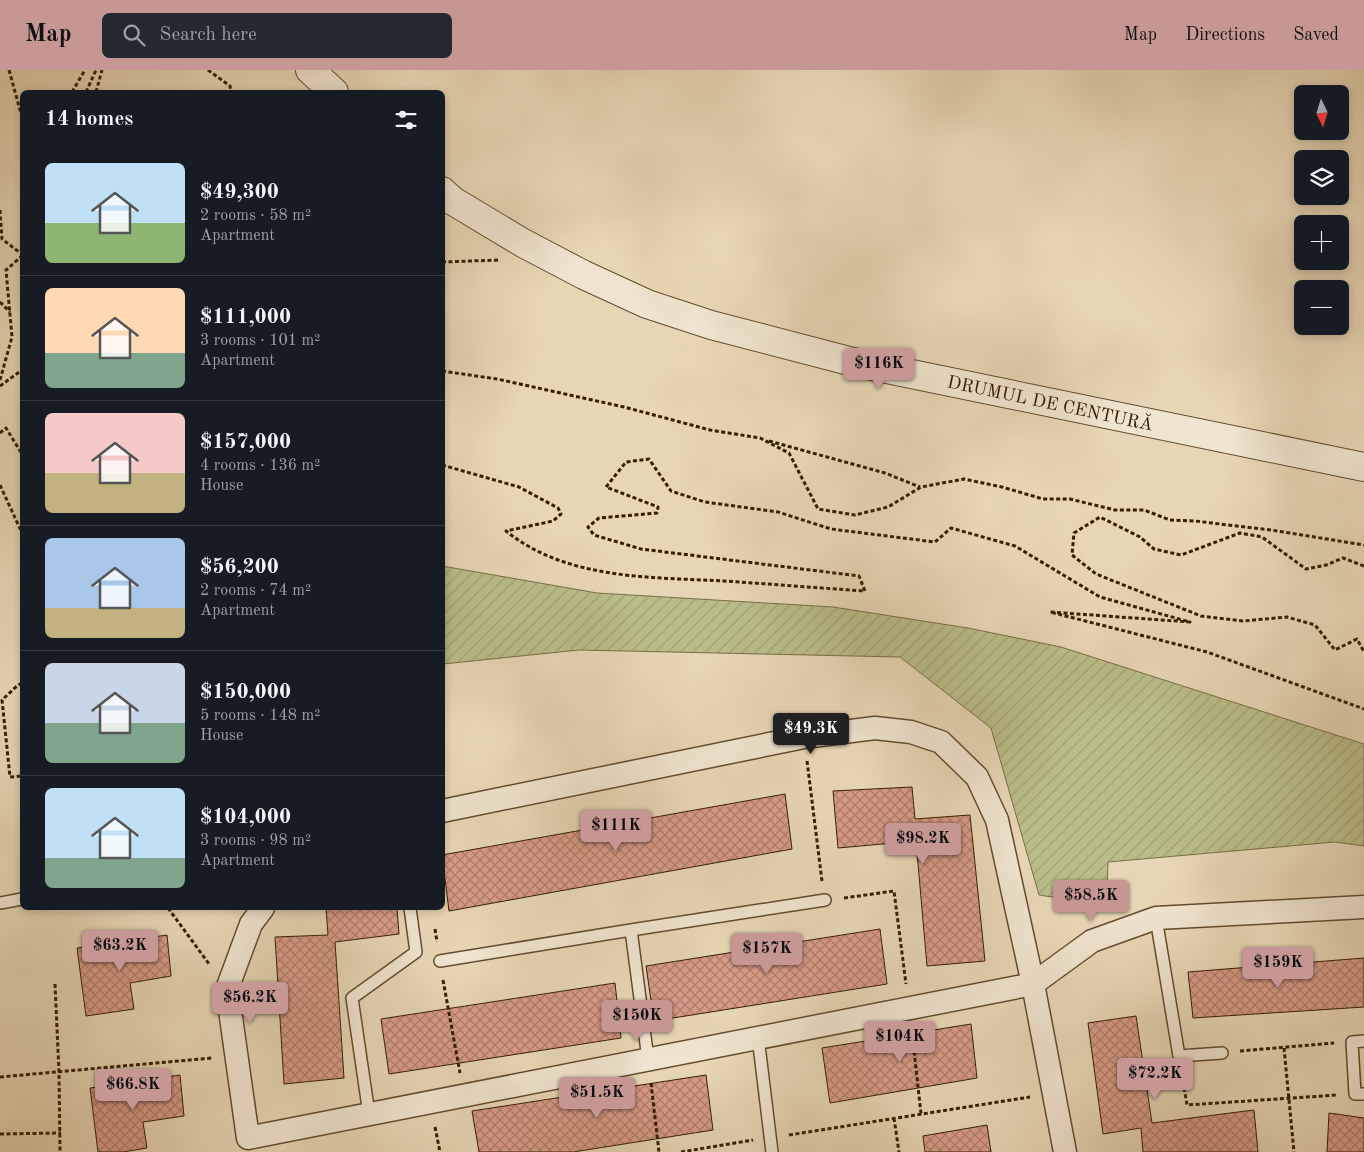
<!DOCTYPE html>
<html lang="en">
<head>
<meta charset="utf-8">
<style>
	:root { --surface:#171b24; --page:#242831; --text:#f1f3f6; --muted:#9ea1a6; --line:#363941; --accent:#c59692 }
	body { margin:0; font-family:"Old Standard TT",serif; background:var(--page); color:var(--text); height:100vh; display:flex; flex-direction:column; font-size:19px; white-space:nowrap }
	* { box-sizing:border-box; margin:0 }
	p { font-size:16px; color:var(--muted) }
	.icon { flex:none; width:28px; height:28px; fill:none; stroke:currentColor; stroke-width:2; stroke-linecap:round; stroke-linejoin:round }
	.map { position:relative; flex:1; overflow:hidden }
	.details { position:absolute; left:20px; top:20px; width:425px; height:820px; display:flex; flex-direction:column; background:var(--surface); border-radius:8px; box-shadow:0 2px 8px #0003 }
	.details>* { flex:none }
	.needle { width:32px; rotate:176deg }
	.fabs { position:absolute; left:1294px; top:15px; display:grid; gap:10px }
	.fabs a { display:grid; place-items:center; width:55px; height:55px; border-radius:8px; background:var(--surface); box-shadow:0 2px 8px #0003; font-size:25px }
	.price { position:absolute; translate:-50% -42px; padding:0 11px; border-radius:5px; background:var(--accent); color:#111; font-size:16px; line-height:32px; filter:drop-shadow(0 1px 2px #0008) }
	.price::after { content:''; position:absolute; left:50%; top:30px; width:15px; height:11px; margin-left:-8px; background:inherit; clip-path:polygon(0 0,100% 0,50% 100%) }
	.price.on { background:#222; color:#fff }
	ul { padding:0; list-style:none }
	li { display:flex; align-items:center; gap:15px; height:125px; padding:0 25px }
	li+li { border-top:1px solid var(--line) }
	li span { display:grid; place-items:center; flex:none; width:140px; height:100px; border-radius:8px; color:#555 }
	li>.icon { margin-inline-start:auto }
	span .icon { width:60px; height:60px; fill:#fffc; stroke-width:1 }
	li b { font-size:21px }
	h2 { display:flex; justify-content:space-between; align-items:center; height:60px; padding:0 25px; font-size:21px }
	header { display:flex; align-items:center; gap:30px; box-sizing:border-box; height:70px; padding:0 25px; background:var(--accent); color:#111 }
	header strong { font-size:24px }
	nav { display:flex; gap:28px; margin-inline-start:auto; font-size:18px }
	.search { width:350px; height:45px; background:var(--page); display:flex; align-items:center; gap:12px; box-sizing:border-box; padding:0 18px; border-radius:8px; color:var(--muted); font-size:19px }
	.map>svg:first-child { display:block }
</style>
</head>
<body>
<header>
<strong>Map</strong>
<div class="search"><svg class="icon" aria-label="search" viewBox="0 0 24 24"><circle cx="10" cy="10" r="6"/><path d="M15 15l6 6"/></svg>Search here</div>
<nav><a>Map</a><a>Directions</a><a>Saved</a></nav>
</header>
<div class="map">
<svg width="1364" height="1082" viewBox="0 0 1364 1082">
	<defs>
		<pattern id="garden-furrows" width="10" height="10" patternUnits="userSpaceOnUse" patternTransform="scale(1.25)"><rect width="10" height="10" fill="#babd8a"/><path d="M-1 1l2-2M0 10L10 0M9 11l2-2" fill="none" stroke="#a0a275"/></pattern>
		<pattern id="building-cross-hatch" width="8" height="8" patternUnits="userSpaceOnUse" patternTransform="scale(1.25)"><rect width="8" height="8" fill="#d89b87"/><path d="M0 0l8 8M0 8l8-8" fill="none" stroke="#b07e6c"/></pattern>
	</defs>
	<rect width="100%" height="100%" fill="#e7d6b5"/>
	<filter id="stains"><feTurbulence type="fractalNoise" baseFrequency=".004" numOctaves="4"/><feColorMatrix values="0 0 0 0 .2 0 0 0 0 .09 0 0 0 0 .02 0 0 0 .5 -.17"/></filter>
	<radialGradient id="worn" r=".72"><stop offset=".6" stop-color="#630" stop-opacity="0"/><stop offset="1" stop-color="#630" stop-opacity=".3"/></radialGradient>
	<path fill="url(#garden-furrows)" stroke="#786e45" d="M 442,496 L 597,523 L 833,537 L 968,558 L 1061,577 L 1364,674 L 1364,776 L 1335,772 L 1108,792 L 1107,825 L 1084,832 L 1039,825 L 991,658 L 900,587 L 579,580 L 443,594 Z"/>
	<path fill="url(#building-cross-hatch)" stroke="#351e00" d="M 912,717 L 915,749 L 970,745 L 985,891 L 927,896 L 916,771 L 838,778 L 833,721 Z
		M 785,724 L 792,779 L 449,841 L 442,785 Z
		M 326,838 L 397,838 L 399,864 L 335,872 L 344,1008 L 284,1014 L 275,867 L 328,865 Z
		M 880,859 L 887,914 L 654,951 L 646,896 Z
		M 167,865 L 171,906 L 130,913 L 134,939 L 86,946 L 77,878 Z
		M 1364,888 L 1364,937 L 1193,948 L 1188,902 Z
		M 615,913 L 621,968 L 389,1004 L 381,949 Z
		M 1136,946 L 1152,1053 L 1254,1040 L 1258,1082 L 1143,1082 L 1141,1058 L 1103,1064 L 1088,953 Z
		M 971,954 L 977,1008 L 830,1033 L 822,978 Z
		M 180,1005 L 184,1046 L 143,1052 L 147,1078 L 123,1082 L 98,1082 L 90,1018 Z
		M 706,1005 L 713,1060 L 573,1082 L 479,1082 L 472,1041 Z
		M 1329,1043 L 1364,1048 L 1364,1082 L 1327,1082 Z
		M 987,1055 L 991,1082 L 925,1082 L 923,1066 Z"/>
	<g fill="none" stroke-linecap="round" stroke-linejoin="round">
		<g stroke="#624c2d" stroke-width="14">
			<path id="service" d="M 0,833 L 22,829
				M 1156,848 L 1179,986 L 1222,983
				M 440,891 L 631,860
				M 758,967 L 772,1082
				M 1364,971 L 1352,972 L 1355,1024 L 1364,1024
				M 648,989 L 631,860 L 825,830
				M 369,1044 L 352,928 L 416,882 L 410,838"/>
		</g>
		<g stroke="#624c2d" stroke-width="25">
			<path id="minor" d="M 263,838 L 251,854 L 227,919 L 248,1068 L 1033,914 L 997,750 L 977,707 L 941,672 L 911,662 L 875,658 L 804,667 L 442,741
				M 1065,1082 L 1033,914 L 1092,871 L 1156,848 L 1364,837"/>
		</g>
		<g stroke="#624c2d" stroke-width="30">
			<path id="tertiary" d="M 310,0 L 334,22
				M 442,121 L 453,131 L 523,173 L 584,205 L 647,234 L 711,255 L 853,292 L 1364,397"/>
		</g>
		<path stroke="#351e00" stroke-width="3" stroke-dasharray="4 2.5" stroke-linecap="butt" d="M 9,0 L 22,47
			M 208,0 L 230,16 L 231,22
			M 72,22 L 85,0
			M 86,22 L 96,0
			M 96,22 L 102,0
			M 0,140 L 2,169 L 19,182 L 22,180
			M 442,192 L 499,190
			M 0,232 L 10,242
			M 442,301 L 497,309 L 624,337 L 710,360 L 760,368 L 789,383 L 818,439 L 855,445 L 888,437 L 921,417 L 964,409 L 1002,417 L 1043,429 L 1070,429 L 1115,440 L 1144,440 L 1170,450 L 1195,451 L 1271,460 L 1364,475
			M 0,310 L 12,267 L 6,200 L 22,186
			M 0,316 L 22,300
			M 0,363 L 6,358 L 22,384
			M 769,371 L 885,403 L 920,417
			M 442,395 L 519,417 L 558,438 L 561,444 L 553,451 L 506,461 C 567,510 650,507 724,511 C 771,514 818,518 865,521 L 859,506 L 641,479 L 594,465 L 588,457 L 599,448 L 657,443 L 658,437 L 606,417 L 626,392 L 649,389 L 671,421 L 705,432 L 778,442 L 831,459 L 935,472 L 951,458 L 1015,476 L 1100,527 L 1190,552 L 1050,542 L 1207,582 L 1364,639
			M 0,415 L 22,463
			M 1364,496 L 1343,488 L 1326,495 L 1306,499 L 1262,467 L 1240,463 L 1181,485 L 1154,479 L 1140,467 L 1100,447 L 1074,463 L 1072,485 L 1096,504 L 1201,546 L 1243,551 L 1287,547 L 1315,555 L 1335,580 L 1357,569 L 1364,582
			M 22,613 L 18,615 L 2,630 L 10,707 L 22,706
			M 807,691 L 822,811
			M 844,828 L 894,821 L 906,914
			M 168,838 L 209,894
			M 435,859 L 437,872
			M 443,910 L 460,1003
			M 55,914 L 59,1002 L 60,1082
			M 912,962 L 921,1044
			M 1284,978 L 1294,1082
			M 1240,981 L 1334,973
			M 1182,1005 L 1187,1035 L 1337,1025
			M 0,1007 L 212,988
			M 651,1013 L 659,1082
			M 894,1048 L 899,1082
			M 435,1057 L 440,1082
			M 0,1064 L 61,1063
			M 789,1065 L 1030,1027
			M 681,1082 L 753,1070"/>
		<use href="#service" stroke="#efe4cf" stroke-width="11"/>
		<use href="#minor" stroke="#efe4cf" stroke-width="22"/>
		<use href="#tertiary" stroke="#efe4cf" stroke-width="28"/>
	</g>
	<g text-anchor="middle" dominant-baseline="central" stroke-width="4" stroke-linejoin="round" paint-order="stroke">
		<g font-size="18" fill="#351e00" stroke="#efe4cf">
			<text transform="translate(1050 334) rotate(12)">DRUMUL DE CENTURĂ</text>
		</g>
	</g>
	<rect width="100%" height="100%" filter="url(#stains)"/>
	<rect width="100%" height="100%" fill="url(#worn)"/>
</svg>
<div class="fabs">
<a><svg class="needle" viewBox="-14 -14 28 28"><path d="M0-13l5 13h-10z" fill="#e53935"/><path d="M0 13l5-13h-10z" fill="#9ea1a6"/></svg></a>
<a><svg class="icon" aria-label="layers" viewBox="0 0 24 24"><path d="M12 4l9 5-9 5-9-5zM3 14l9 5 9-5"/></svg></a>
<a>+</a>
<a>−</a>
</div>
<b class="price" style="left:879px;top:320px">$116K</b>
<b class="price on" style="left:811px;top:685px">$49.3K</b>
<b class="price" style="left:616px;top:782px">$111K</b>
<b class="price" style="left:923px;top:795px">$98.2K</b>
<b class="price" style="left:1091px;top:852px">$58.5K</b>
<b class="price" style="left:120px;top:902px">$63.2K</b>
<b class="price" style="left:767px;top:905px">$157K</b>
<b class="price" style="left:1278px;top:919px">$159K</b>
<b class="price" style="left:250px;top:954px">$56.2K</b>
<b class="price" style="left:637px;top:972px">$150K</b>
<b class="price" style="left:900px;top:993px">$104K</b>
<b class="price" style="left:1155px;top:1030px">$72.2K</b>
<b class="price" style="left:133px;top:1041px">$66.8K</b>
<b class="price" style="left:597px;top:1049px">$51.5K</b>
<section class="details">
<h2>14 homes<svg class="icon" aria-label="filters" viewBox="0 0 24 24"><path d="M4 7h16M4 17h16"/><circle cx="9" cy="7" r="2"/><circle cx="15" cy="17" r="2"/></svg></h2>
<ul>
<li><span style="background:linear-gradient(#bfe0f5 60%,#8fb573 0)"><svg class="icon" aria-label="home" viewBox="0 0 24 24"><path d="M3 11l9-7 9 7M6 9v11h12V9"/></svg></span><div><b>$49,300</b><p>2 rooms · 58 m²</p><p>Apartment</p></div></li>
<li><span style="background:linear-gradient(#ffd9b3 65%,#7fa58c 0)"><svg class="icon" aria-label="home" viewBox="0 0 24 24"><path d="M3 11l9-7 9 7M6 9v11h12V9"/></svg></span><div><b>$111,000</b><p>3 rooms · 101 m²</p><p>Apartment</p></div></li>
<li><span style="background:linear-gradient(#f6c9c9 60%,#c2b280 0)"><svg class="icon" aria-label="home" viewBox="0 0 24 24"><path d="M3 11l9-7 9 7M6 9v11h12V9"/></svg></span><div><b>$157,000</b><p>4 rooms · 136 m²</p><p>House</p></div></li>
<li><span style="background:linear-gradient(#a9c7e8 70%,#c2b280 0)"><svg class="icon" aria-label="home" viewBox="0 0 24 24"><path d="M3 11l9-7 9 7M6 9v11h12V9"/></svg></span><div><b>$56,200</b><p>2 rooms · 74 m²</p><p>Apartment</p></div></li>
<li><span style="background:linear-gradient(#c9d6e8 60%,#7fa58c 0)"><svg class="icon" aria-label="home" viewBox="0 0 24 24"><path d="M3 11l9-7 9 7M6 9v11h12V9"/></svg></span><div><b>$150,000</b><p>5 rooms · 148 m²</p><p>House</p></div></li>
<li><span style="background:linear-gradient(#bfe0f5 70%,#7fa58c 0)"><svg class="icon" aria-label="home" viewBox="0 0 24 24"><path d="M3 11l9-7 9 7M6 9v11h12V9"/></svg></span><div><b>$104,000</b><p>3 rooms · 98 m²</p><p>Apartment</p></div></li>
</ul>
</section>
</div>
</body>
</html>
